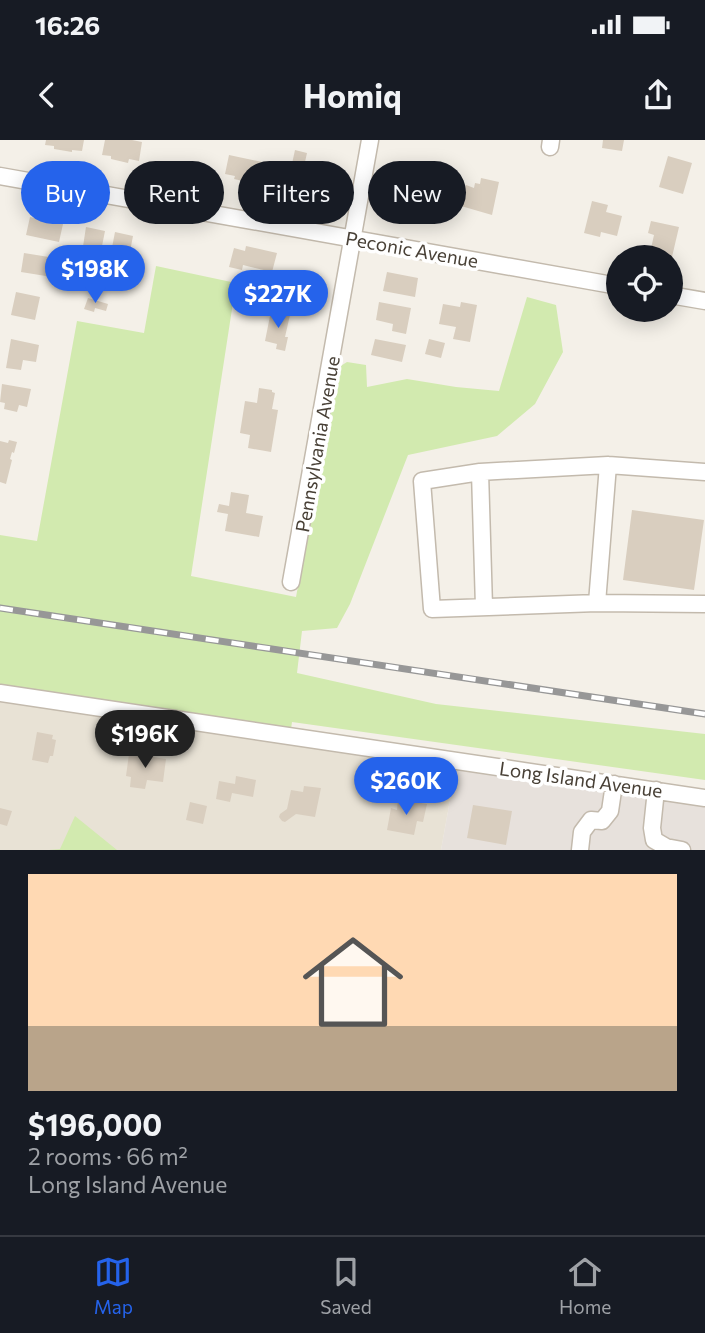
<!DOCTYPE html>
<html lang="en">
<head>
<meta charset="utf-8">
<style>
	:root { --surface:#171b24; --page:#242831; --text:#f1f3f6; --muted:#9ea1a6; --line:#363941; --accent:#2563eb }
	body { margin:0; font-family:Commissioner,sans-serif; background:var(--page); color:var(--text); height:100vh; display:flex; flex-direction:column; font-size:26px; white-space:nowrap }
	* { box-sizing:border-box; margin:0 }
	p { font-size:23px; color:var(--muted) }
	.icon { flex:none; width:38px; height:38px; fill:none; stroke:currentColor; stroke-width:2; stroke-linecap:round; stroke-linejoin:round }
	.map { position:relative; height:710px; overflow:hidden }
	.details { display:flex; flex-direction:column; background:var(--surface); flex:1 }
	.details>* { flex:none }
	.guide { position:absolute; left:21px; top:21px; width:663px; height:63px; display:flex; gap:14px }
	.controls { position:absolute; left:606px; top:105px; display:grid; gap:14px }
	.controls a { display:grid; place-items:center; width:77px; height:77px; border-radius:50%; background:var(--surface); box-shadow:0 4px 18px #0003; font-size:35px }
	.price { position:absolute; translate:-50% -60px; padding:0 16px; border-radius:24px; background:var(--accent); color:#fff; font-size:23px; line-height:46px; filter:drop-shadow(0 2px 4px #0008) }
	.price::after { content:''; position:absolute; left:50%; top:42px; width:21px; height:16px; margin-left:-10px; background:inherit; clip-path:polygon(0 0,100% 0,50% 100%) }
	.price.active { background:#222; color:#fff }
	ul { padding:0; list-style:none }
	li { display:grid; align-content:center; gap:14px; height:371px; padding:0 28px }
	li+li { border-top:2px solid var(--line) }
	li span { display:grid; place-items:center; height:217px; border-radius:0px; color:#555 }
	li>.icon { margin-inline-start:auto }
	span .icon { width:126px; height:126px; fill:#fffc; stroke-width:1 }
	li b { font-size:30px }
	.chip { padding:0 24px; border-radius:32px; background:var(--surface); box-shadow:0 4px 18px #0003; font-size:24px; line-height:63px }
	.chip.active { background:var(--accent); color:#fff }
	.status { display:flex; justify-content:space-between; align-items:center; height:49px; padding:0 35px; background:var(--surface); direction:ltr }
	.status svg { height:19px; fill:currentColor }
	header { display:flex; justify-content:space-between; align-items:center; height:91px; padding:0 28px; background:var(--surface); font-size:32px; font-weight:700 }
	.menu { display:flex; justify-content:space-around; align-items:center; height:98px; border-top:2px solid var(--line); background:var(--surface); font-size:19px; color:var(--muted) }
	.menu a { display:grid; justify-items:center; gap:4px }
	.menu .active { color:var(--accent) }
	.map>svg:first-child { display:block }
</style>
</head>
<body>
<div class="status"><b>16:26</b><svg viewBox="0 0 49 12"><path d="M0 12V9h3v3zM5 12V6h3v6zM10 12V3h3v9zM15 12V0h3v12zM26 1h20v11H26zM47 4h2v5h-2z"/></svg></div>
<header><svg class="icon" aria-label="back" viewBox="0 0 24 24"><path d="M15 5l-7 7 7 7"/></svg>Homiq<svg class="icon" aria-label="share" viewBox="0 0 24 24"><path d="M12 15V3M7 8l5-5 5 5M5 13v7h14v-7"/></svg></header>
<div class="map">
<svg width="705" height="710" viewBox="0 0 705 710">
	<rect width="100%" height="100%" fill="#f4f0e8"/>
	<path fill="#e8e2d5" d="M 0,553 L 457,621 L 441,710 L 0,710 Z"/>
	<path fill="#e7e1dc" d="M 457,621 L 705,658 L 705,710 L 441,710 Z"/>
	<path fill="#d2eaaf" d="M 156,126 L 236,143 L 191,436 L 296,457 L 339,227 L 347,222 L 366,225 L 367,247 L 407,239 L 456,247 L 499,251 L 527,157 L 556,165 L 563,212 L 535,264 L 497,296 L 408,315 L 350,464 L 337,488 L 302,491 L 297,533 L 436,564 L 705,594 L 705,640 L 292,582 L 290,596 L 0,553 L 0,395 L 37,401 L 77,181 L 144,193 Z
		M 75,676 L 117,710 L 49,710 L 60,709 Z"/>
	<path fill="#d9cebf" d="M 46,0 L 84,0 L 82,11 L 72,10 L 72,12 L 54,9 L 54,6 L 45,5 Z
		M 105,0 L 132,0 L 142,2 L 139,21 L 129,19 L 128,23 L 111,19 L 111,16 L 102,15 Z
		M 603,0 L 624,0 L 622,11 L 602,8 Z
		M 295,10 L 307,13 L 305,22 L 324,26 L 319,46 L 309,43 L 308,47 L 288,42 Z
		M 229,15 L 267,23 L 262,41 L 253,39 L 252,43 L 234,39 L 235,36 L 225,34 Z
		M 668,16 L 692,23 L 683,54 L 659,47 Z
		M 481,38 L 499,42 L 492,75 L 461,66 L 466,45 L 474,48 L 475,43 L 480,44 Z
		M 406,39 L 435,45 L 431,65 L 416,61 L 415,65 L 401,62 Z
		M 592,61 L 608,65 L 606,72 L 622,76 L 617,96 L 601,92 L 600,97 L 584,93 Z
		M 30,77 L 63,84 L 59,102 L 26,95 Z
		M 651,81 L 679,87 L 672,117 L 650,113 L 654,95 L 648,93 Z
		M 86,87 L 105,91 L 99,121 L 97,121 L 96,129 L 80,126 Z
		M 115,92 L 133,96 L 127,127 L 109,123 Z
		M 246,106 L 277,113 L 272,132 L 243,125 L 242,130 L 229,127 L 234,108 L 245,111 Z
		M 24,113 L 55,118 L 55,121 L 61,122 L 59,136 L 52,135 L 52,137 L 21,132 Z
		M 387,132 L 418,138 L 415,157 L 383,151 Z
		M 16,152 L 40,157 L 35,180 L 11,175 Z
		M 88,158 L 108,164 L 106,171 L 95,168 L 94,172 L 84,169 Z
		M 379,162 L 411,168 L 406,194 L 392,191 L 393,184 L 376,180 Z
		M 461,162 L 477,165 L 470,202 L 453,199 L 456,187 L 439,184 L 443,164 L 460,167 Z
		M 271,171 L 290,175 L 285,197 L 288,197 L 285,211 L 276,209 L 277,204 L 265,201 Z
		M 11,199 L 39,205 L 36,222 L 23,220 L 21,230 L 6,228 Z
		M 375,199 L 406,205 L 402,222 L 371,215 Z
		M 429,199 L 445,203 L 441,218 L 425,214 Z
		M 2,244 L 31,249 L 27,267 L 19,265 L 17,272 L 4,269 L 5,263 L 0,262 Z
		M 259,248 L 272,250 L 272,252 L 275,253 L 272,269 L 278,270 L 271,312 L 248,308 L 250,295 L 240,293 L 245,261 L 257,263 Z
		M 9,300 L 17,302 L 14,313 L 12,312 L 10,319 L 12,320 L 6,344 L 0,342 L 0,301 L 8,303 Z
		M 231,352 L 249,355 L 246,373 L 263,376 L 259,397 L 225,391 L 228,374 L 217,372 L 219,364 L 229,366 Z
		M 632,370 L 704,380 L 694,450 L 623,440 Z
		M 37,592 L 53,595 L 52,599 L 56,600 L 53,616 L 50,616 L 48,623 L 32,620 Z
		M 146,613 L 153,614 L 153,617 L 166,619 L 163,642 L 147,640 L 145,649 L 130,647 L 131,637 L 126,636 L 129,614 L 145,617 Z
		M 236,636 L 256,640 L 253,657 L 232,653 L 230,662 L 216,659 L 219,641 L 235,644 Z
		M 304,646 L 321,648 L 315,677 L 296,674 L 285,682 L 282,681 L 279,677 L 280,674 L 287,669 L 291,650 L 303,652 Z
		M 398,659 L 427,664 L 423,682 L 417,681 L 414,695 L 387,690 L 391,668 L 397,670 Z
		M 190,662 L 207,666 L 203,684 L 186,680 Z
		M 473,665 L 512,671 L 506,705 L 467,698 Z
		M 0,668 L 12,671 L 7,686 L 0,684 Z"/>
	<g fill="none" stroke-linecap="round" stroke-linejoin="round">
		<g stroke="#c3baad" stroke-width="19">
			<path id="minor" d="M 550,7 L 551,0
				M 0,36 L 618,146
				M 670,155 L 705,161
				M 480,332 L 484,467
				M 705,332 L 608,325 L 480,332 L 422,341 L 432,469 L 597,463 L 705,464
				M 291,442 L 370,0
				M 597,463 L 608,325
				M 0,553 L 705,658
				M 656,650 L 652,688 L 654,700 L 666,707 L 682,710
				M 580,710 L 582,692 L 591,680 L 602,681 L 610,671 L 614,644"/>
		</g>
		<use href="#minor" stroke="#fff" stroke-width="16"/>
		<g stroke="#979797" stroke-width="7">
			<path id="rail" d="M 0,468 L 705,574"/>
		</g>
		<use href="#rail" stroke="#fff" stroke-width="4.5" stroke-dasharray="13" stroke-linecap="butt"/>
	</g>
	<g text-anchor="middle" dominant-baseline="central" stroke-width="7" stroke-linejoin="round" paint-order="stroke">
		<g font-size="19" fill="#484036" stroke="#fff">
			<text transform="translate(412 109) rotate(10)">Peconic Avenue</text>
			<text transform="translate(317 304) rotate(-80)">Pennsylvania Avenue</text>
			<text transform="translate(581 639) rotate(8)">Long Island Avenue</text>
		</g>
	</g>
</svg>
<div class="controls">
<a><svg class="icon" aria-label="locate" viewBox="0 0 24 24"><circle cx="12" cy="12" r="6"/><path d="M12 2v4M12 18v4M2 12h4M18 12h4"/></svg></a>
</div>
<b class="price" style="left:95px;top:165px">$198K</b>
<b class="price" style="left:278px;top:190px">$227K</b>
<b class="price active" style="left:145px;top:630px">$196K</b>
<b class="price" style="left:406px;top:677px">$260K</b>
<div class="guide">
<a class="chip active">Buy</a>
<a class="chip">Rent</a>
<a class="chip">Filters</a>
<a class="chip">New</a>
</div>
</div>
<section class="details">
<ul>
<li><span style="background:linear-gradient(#ffd9b3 70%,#b9a48a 0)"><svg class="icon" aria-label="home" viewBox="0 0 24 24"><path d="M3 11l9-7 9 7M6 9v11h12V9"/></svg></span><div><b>$196,000</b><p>2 rooms · 66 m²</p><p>Long Island Avenue</p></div></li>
</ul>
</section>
<nav class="menu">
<a class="active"><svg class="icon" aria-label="map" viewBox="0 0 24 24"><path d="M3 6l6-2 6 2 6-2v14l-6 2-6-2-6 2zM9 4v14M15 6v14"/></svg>Map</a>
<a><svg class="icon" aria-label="saved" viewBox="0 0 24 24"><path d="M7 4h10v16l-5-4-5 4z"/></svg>Saved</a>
<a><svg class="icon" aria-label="home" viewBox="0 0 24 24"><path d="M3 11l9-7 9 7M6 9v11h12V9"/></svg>Home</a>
</nav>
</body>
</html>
